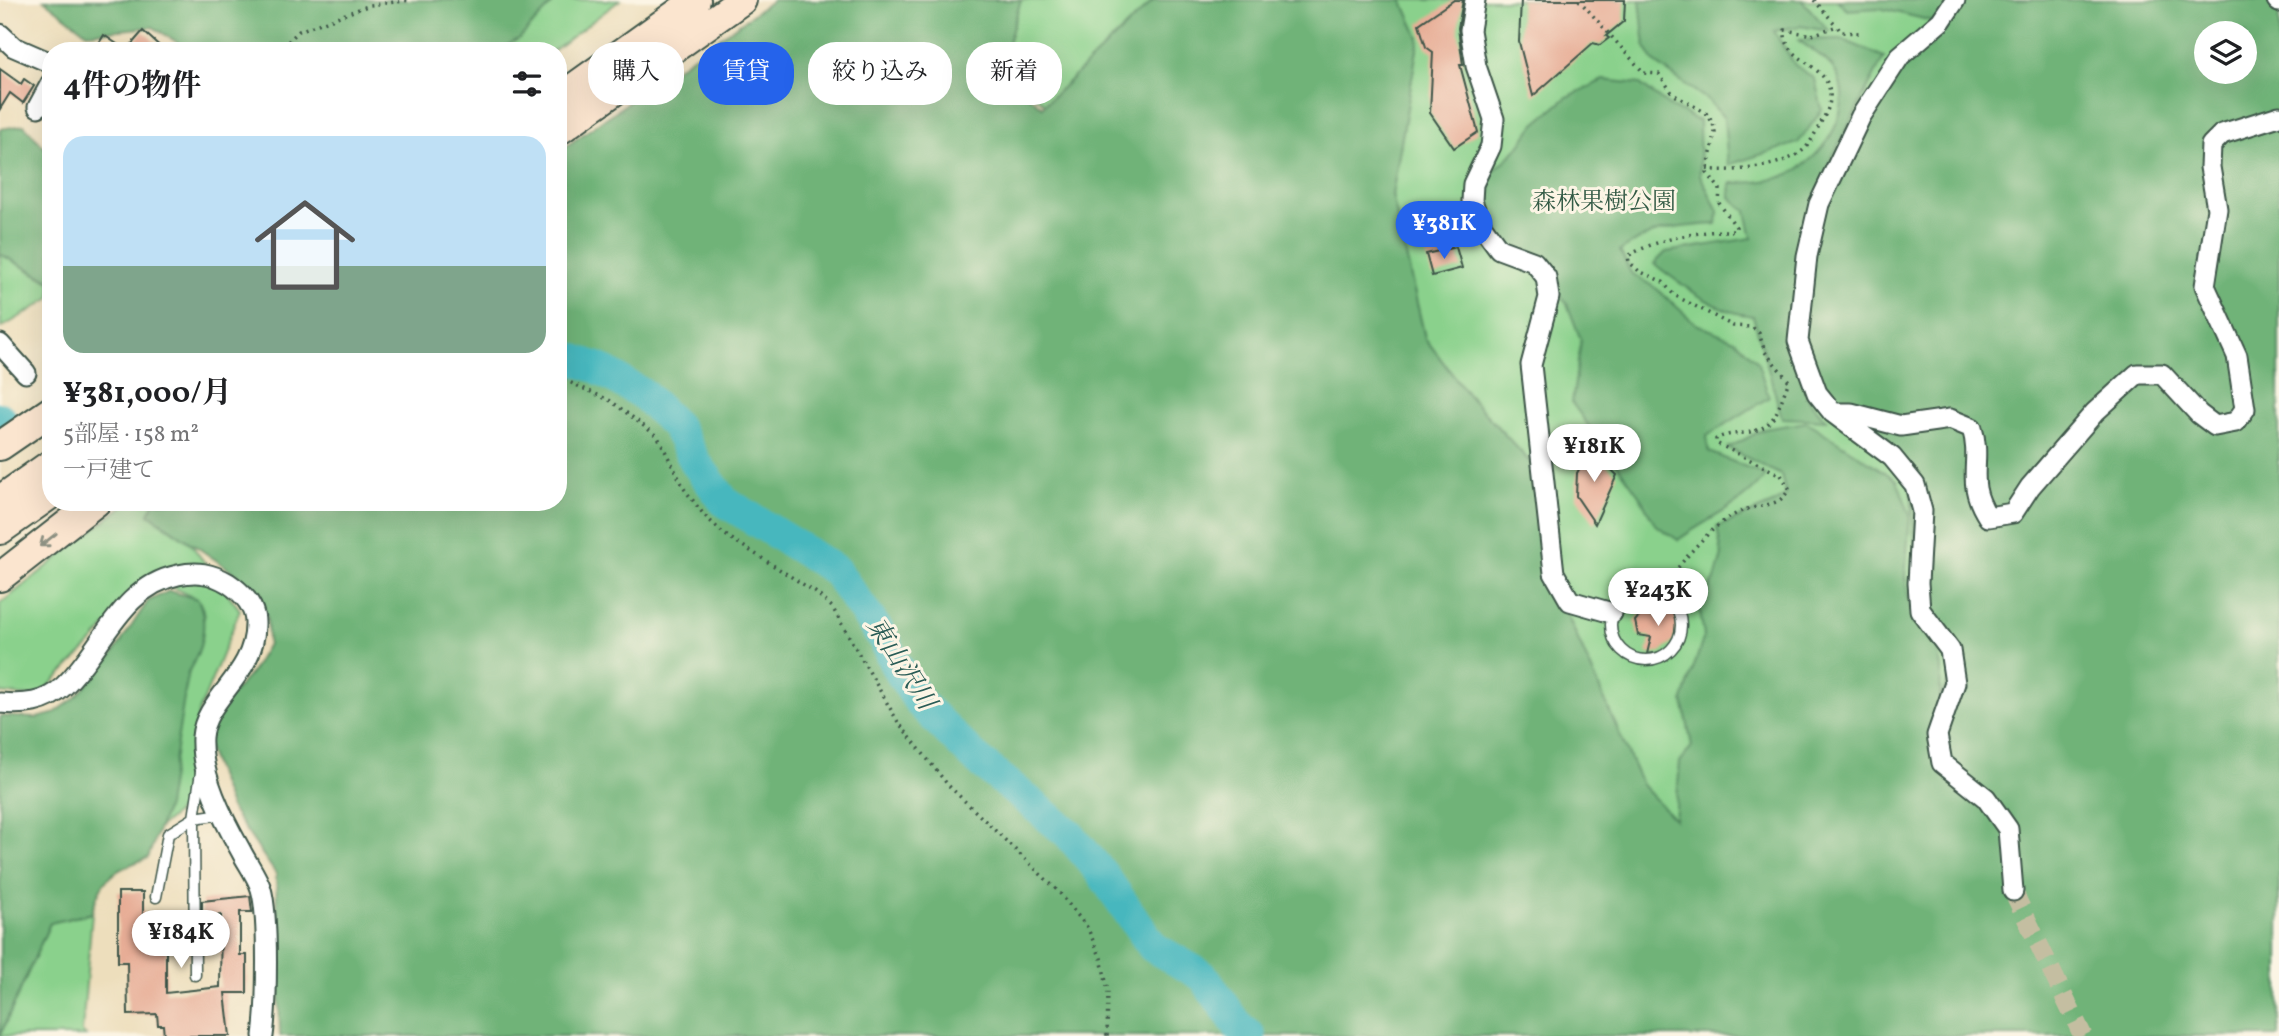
<!DOCTYPE html>
<html lang="ja">
<head>
<meta charset="utf-8">
<style>
	:root { --surface:#fff; --page:#f2f2f2; --text:#202124; --muted:#757577; --accent:#2563eb }
	body { margin:0; font-family:Vollkorn,"Noto Serif JP",serif; background:var(--page); color:var(--text); height:100vh; display:flex; flex-direction:column; font-size:26px; white-space:nowrap }
	* { box-sizing:border-box; margin:0 }
	p { font-size:23px; color:var(--muted) }
	.icon { flex:none; width:38px; height:38px; fill:none; stroke:currentColor; stroke-width:2; stroke-linecap:round; stroke-linejoin:round }
	.map { position:relative; flex:1; overflow:hidden }
	.panel { position:absolute; left:42px; top:42px; width:525px; height:469px; display:flex; flex-direction:column; background:var(--surface); border-radius:28px; box-shadow:0 7px 28px #0002 }
	.panel>* { flex:none }
	.guide { position:absolute; left:588px; top:42px; width:665px; height:63px; display:flex; gap:14px }
	.controls { position:absolute; left:2194px; top:21px; display:grid; gap:14px }
	.controls a { display:grid; place-items:center; width:63px; height:63px; border-radius:50%; background:var(--surface); box-shadow:0 7px 28px #0002; font-size:35px }
	.price { position:absolute; translate:-50% -60px; padding:0 16px; border-radius:24px; background:#fff; color:#222; font-size:23px; line-height:46px; filter:drop-shadow(0 2px 4px #0008) }
	.price::after { content:''; position:absolute; left:50%; top:42px; width:21px; height:16px; margin-left:-10px; background:inherit; clip-path:polygon(0 0,100% 0,50% 100%) }
	.price.current { background:var(--accent); color:#fff }
	ul { padding:0; list-style:none }
	li { display:grid; align-content:center; gap:14px; height:371px; padding:0 21px }
	li span { display:grid; place-items:center; height:217px; border-radius:21px; color:#555 }
	li>.icon { margin-inline-start:auto }
	span .icon { width:126px; height:126px; fill:#fffc; stroke-width:1 }
	li b { font-size:30px }
	h2 { display:flex; justify-content:space-between; align-items:center; height:84px; padding:0 21px; font-size:30px }
	.chip { padding:0 24px; border-radius:28px; background:var(--surface); box-shadow:0 7px 28px #0002; font-size:24px; line-height:63px }
	.chip.current { background:var(--accent); color:#fff }
	.map>svg:first-child { display:block }
</style>
</head>
<body>
<div class="map">
<svg width="2279" height="1036" viewBox="0 0 2279 1036">
	<rect width="100%" height="100%" fill="#fcf5e5"/>
	<filter id="ink" filterUnits="userSpaceOnUse"><feTurbulence type="fractalNoise" baseFrequency=".0143" numOctaves="2"/><feDisplacementMap in="SourceGraphic" scale="14" xChannelSelector="R" yChannelSelector="G"/><feConvolveMatrix kernelMatrix="1 2 1 2 8 2 1 2 1" color-interpolation-filters="sRGB"/></filter>
	<filter id="wash" filterUnits="userSpaceOnUse"><feTurbulence type="fractalNoise" baseFrequency=".00686" numOctaves="4" result="noise"/><feDisplacementMap in="SourceGraphic" scale="28" xChannelSelector="R" yChannelSelector="G"/><feGaussianBlur stdDeviation="1.57" result="paint"/><feColorMatrix in="noise" values="0 0 0 0 0 0 0 0 0 0 0 0 0 0 0 0 0 1.4 0 .05"/><feComposite in="paint" operator="in"/></filter>
	<g filter="url(#wash)">
		<rect width="100%" height="100%" fill="#eddebc"/>
		<path fill="#8ad18c" stroke="#548760" stroke-width="2" d="M 556,0 L 620,0 L 553,51 L 492,51 L 532,25 Z
			M 1021,0 L 1154,0 L 1045,104 L 1000,69 Z
			M 1402,0 L 1950,0 L 1910,479 L 1953,669 L 1937,735 L 1754,857 L 1711,861 L 1642,785 L 1568,617 L 1532,464 L 1468,395 L 1425,338 L 1392,195 L 1419,38 Z
			M 0,254 L 51,283 L 51,298 L 1,328 Z
			M 128,502 L 155,502 L 149,514 L 190,543 L 240,610 L 198,714 L 187,804 L 159,828 L 188,676 L 205,614 L 198,599 L 150,577 L 88,647 L 38,697 L 0,693 L 0,604 Z
			M 92,913 L 82,1032 L 86,1036 L 0,1036 L 50,923 Z"/>
		<path fill="#6fb378" stroke="#477856" stroke-width="2" fill-rule="evenodd" d="M 44,0 L 556,0 L 520,38 L 497,51 L 191,51 L 153,27 L 87,33 Z
			M 773,0 L 1021,0 L 999,72 L 1042,107 L 1154,0 L 1402,0 L 1419,38 L 1392,195 L 1425,338 L 1468,395 L 1532,464 L 1568,617 L 1642,785 L 1675,820 L 1680,762 L 1692,746 L 1683,700 L 1704,636 L 1699,607 L 1715,579 L 1722,555 L 1717,527 L 1775,503 L 1786,495 L 1781,475 L 1728,448 L 1764,429 L 1807,422 L 1897,480 L 1910,515 L 1905,577 L 1911,609 L 1937,647 L 1941,668 L 1940,700 L 1953,669 L 1918,587 L 1910,479 L 1798,365 L 1808,399 L 1826,420 L 1782,418 L 1753,316 C 1716,313 1683,285 1654,264 L 1666,252 L 1752,238 L 1746,211 L 1730,197 L 1731,183 C 1755,183 1785,181 1804,165 C 1832,143 1854,104 1835,71 C 1828,59 1809,48 1798,40 L 1841,39 L 1884,57 L 1828,165 L 1838,165 L 1932,21 L 1879,8 L 1847,10 L 1837,0 L 2279,0 L 2279,1036 L 280,1036 L 276,874 L 231,809 L 206,744 L 216,712 L 251,673 L 268,644 L 267,617 L 246,581 L 149,514 L 155,502 L 558,502 L 558,152 ZM 2207,33 L 2245,33 L 2245,72 L 2207,72 Z
			M 1640,0 L 1802,0 L 1829,31 L 1800,26 L 1774,31 L 1795,65 L 1815,79 L 1822,110 L 1798,143 L 1728,165 L 1724,118 L 1709,101 L 1654,62 L 1645,47 Z
			M 1603,80 L 1640,84 L 1669,106 L 1699,121 L 1700,175 L 1718,211 L 1717,224 C 1676,227 1655,227 1620,251 L 1631,273 L 1657,289 L 1696,324 L 1737,341 L 1757,361 L 1769,397 L 1707,436 L 1709,452 L 1766,475 C 1744,505 1708,518 1678,540 L 1655,524 L 1639,495 L 1572,403 L 1581,340 L 1567,304 L 1546,277 L 1499,249 L 1472,192 L 1516,150 L 1535,124 L 1567,97 Z
			M 24,125 L 51,155 L 51,281 L 0,254 L 0,129 Z
			M 169,591 L 198,599 C 209,623 202,650 188,672 L 167,806 L 148,858 C 115,869 100,877 92,913 L 50,923 L 0,1035 L 0,716 L 36,718 L 53,714 L 75,698 L 111,657 L 148,601 Z"/>
		<g fill="none" stroke-linecap="round" stroke-linejoin="round">
			<path stroke="#47b7be" stroke-width="32" d="M 558,354 L 598,368 L 644,395 L 676,426 L 696,463 L 724,501 L 835,570 L 885,641 L 895,664 L 920,703 L 973,756 L 1068,833 L 1103,875 L 1153,947 L 1203,976 L 1240,1028 L 1250,1036
				M 0,418 L 1,419"/>
		</g>
		<g id="blocks">
			<path fill="#e7ad96" d="M 1454,0 L 1463,0 L 1458,28 L 1463,65 L 1460,65 L 1478,132 L 1454,148 L 1430,113 L 1433,52 L 1426,47 L 1419,24 Z
				M 1521,0 L 1625,0 L 1624,21 L 1606,36 L 1609,38 L 1600,45 L 1593,43 L 1533,96 L 1519,42 Z
				M 143,31 L 165,51 L 138,51 L 131,45 Z
				M 104,35 L 127,51 L 94,51 Z
				M 0,69 L 21,84 L 24,79 L 34,86 L 23,103 L 10,93 L 0,109 Z
				M 1456,247 L 1462,268 L 1432,276 L 1426,254 Z
				M 1590,449 L 1617,475 L 1595,524 L 1576,496 L 1577,473 Z
				M 1666,600 L 1675,610 L 1678,625 L 1673,642 L 1661,652 L 1647,654 L 1651,637 L 1638,635 L 1635,621 L 1644,610 L 1656,614 Z
				M 118,892 L 143,892 L 143,933 L 166,932 L 166,993 L 220,987 L 221,915 L 202,917 L 202,901 L 250,896 L 252,912 L 240,912 L 240,955 L 247,955 L 247,993 L 225,993 L 230,1036 L 164,1036 L 163,1025 L 158,1025 L 157,1014 L 128,1015 L 127,962 L 118,962 Z"/>
		</g>
	</g>
	<g filter="url(#ink)">
		<use href="#blocks" fill-opacity="0" stroke="#3e5548" stroke-width="2"/>
		<g fill="none" stroke-linecap="round" stroke-linejoin="round">
			<path stroke="#c4bea1" stroke-width="19" stroke-dasharray="19 10" stroke-linecap="butt" d="M 2013,891 L 2083,1036"/>
			<g stroke="#3e5548" stroke-width="13">
				<path id="service" d="M1611 625a35 35 0 1 1 70 0a35 35 0 1 1-70 0Z
					M 156,897 L 168,834 L 194,818 L 222,814
					M 195,975 L 194,818 L 201,772"/>
			</g>
			<g stroke="#3e5548" stroke-width="23">
				<path id="minor" d="M 1475,0 L 1470,30 L 1476,66 L 1494,119 L 1491,146 L 1473,184 L 1472,201 L 1480,223 L 1499,249 L 1534,262 L 1546,277 L 1549,297 L 1531,365 L 1554,573 L 1570,601 L 1612,613
					M 1955,0 L 1941,21 L 1900,56 L 1861,116 L 1819,204 L 1807,256 L 1798,341 L 1817,393 L 1833,413 L 1892,457 L 1915,485 L 1922,511 L 1918,583 L 1920,610 L 1950,650 L 1955,683 L 1937,735 L 1942,763 L 1986,798 L 2008,829 L 2013,891
					M 2277,0 L 2279,2
					M 0,34 L 14,47 L 51,63
					M 38,107 L 51,83
					M 0,344 L 26,373
					M 1834,413 L 1851,413 L 1901,426 L 1950,419 L 1972,428 C 1983,464 1964,480 1988,517 L 2013,513 L 2030,487 L 2095,412 L 2137,374 L 2162,374 L 2199,414 L 2215,426 L 2236,422 L 2245,409 L 2237,356 L 2205,286 L 2217,209 L 2210,167 L 2211,145 L 2222,134 L 2279,116
					M 0,703 C 24,705 45,704 64,686 C 103,649 120,587 178,575 C 197,571 211,573 228,583 C 243,593 256,606 255,625 C 255,675 205,698 202,737 C 200,775 223,819 241,851 C 247,863 257,876 261,889 C 269,917 267,1005 263,1036"/>
			</g>
			<g stroke="#3e5548" stroke-width="32">
				<path id="secondary" d="M 558,99 L 696,0
					M 558,131 L 742,0
					M 0,446 L 51,411
					M 0,500 L 51,464
					M 0,530 L 51,494
					M 0,577 L 96,502"/>
			</g>
			<path stroke="#3e5548" stroke-width="3.5" stroke-dasharray="2 5" stroke-linecap="butt" d="M 1579,0 L 1644,73 L 1659,74 L 1673,94 L 1706,113 L 1713,123 L 1715,133 L 1707,173 L 1720,189 L 1719,203 L 1736,227 L 1734,231 C 1701,230 1656,239 1628,256 L 1629,262 L 1639,271 L 1663,282 L 1674,295 L 1733,326 L 1752,327 L 1759,333 L 1765,352 L 1789,381 C 1777,409 1777,429 1744,433 C 1734,434 1725,434 1716,439 L 1716,443 L 1781,475 L 1789,488 C 1782,508 1758,504 1742,511 C 1705,527 1683,564 1658,591
				M 1814,0 L 1837,26
				M 278,51 L 299,31 L 370,5 L 412,0
				M 1707,169 C 1731,173 1783,167 1802,151 C 1810,145 1815,133 1820,124 C 1826,114 1831,105 1830,93 C 1828,64 1782,60 1785,30 L 1812,35 L 1837,26 L 1841,32 L 1860,33
				M 558,377 L 611,401 L 658,437 L 685,490 L 704,515 L 724,534 L 815,592 L 832,607 L 898,722 L 948,785 L 1058,891 L 1087,927 L 1101,958 L 1108,991 L 1107,1036"/>
			<use href="#service" stroke="#fff" stroke-width="10"/>
			<use href="#minor" stroke="#fff" stroke-width="19"/>
			<use href="#secondary" stroke="#fbe5cf" stroke-width="28"/>
		</g>
		<defs><path id="oneway-shaft" d="M-6 0H5M1.5-3L5.5 0L1.5 3" fill="none" stroke-width="1.6" stroke-linecap="round" stroke-linejoin="round" transform="scale(1.75)"/></defs>
		<use stroke="#8d9182" href="#oneway-shaft" transform="translate(48 540) rotate(142)"/>
	</g>
	<g text-anchor="middle" dominant-baseline="central" stroke-width="6" stroke-linejoin="round" paint-order="stroke">
		<g font-size="24" fill="#345b46" stroke="#fcf5e5">
			<text x="1604" y="203">森林果樹公園</text>
		</g>
		<g font-size="26" font-style="italic" fill="#295c56" stroke="#fcf5e5">
			<text transform="translate(900 664) rotate(57)">東山沢川</text>
		</g>
	</g>
</svg>
<div class="controls">
<a><svg class="icon" aria-label="layers" viewBox="0 0 24 24"><path d="M12 4l9 5-9 5-9-5zM3 14l9 5 9-5"/></svg></a>
</div>
<b class="price current" style="left:1444px;top:261px">¥381K</b>
<b class="price" style="left:1594px;top:484px">¥181K</b>
<b class="price" style="left:1658px;top:628px">¥243K</b>
<b class="price" style="left:181px;top:970px">¥184K</b>
<div class="guide">
<a class="chip">購入</a>
<a class="chip current">賃貸</a>
<a class="chip">絞り込み</a>
<a class="chip">新着</a>
</div>
<section class="panel">
<h2>4件の物件<svg class="icon" aria-label="filters" viewBox="0 0 24 24"><path d="M4 7h16M4 17h16"/><circle cx="9" cy="7" r="2"/><circle cx="15" cy="17" r="2"/></svg></h2>
<ul>
<li><span style="background:linear-gradient(#bfe0f5 60%,#7fa58c 0)"><svg class="icon" aria-label="home" viewBox="0 0 24 24"><path d="M3 11l9-7 9 7M6 9v11h12V9"/></svg></span><div><b>¥381,000/月</b><p>5部屋 · 158 m²</p><p>一戸建て</p></div></li>
</ul>
</section>
</div>
</body>
</html>
